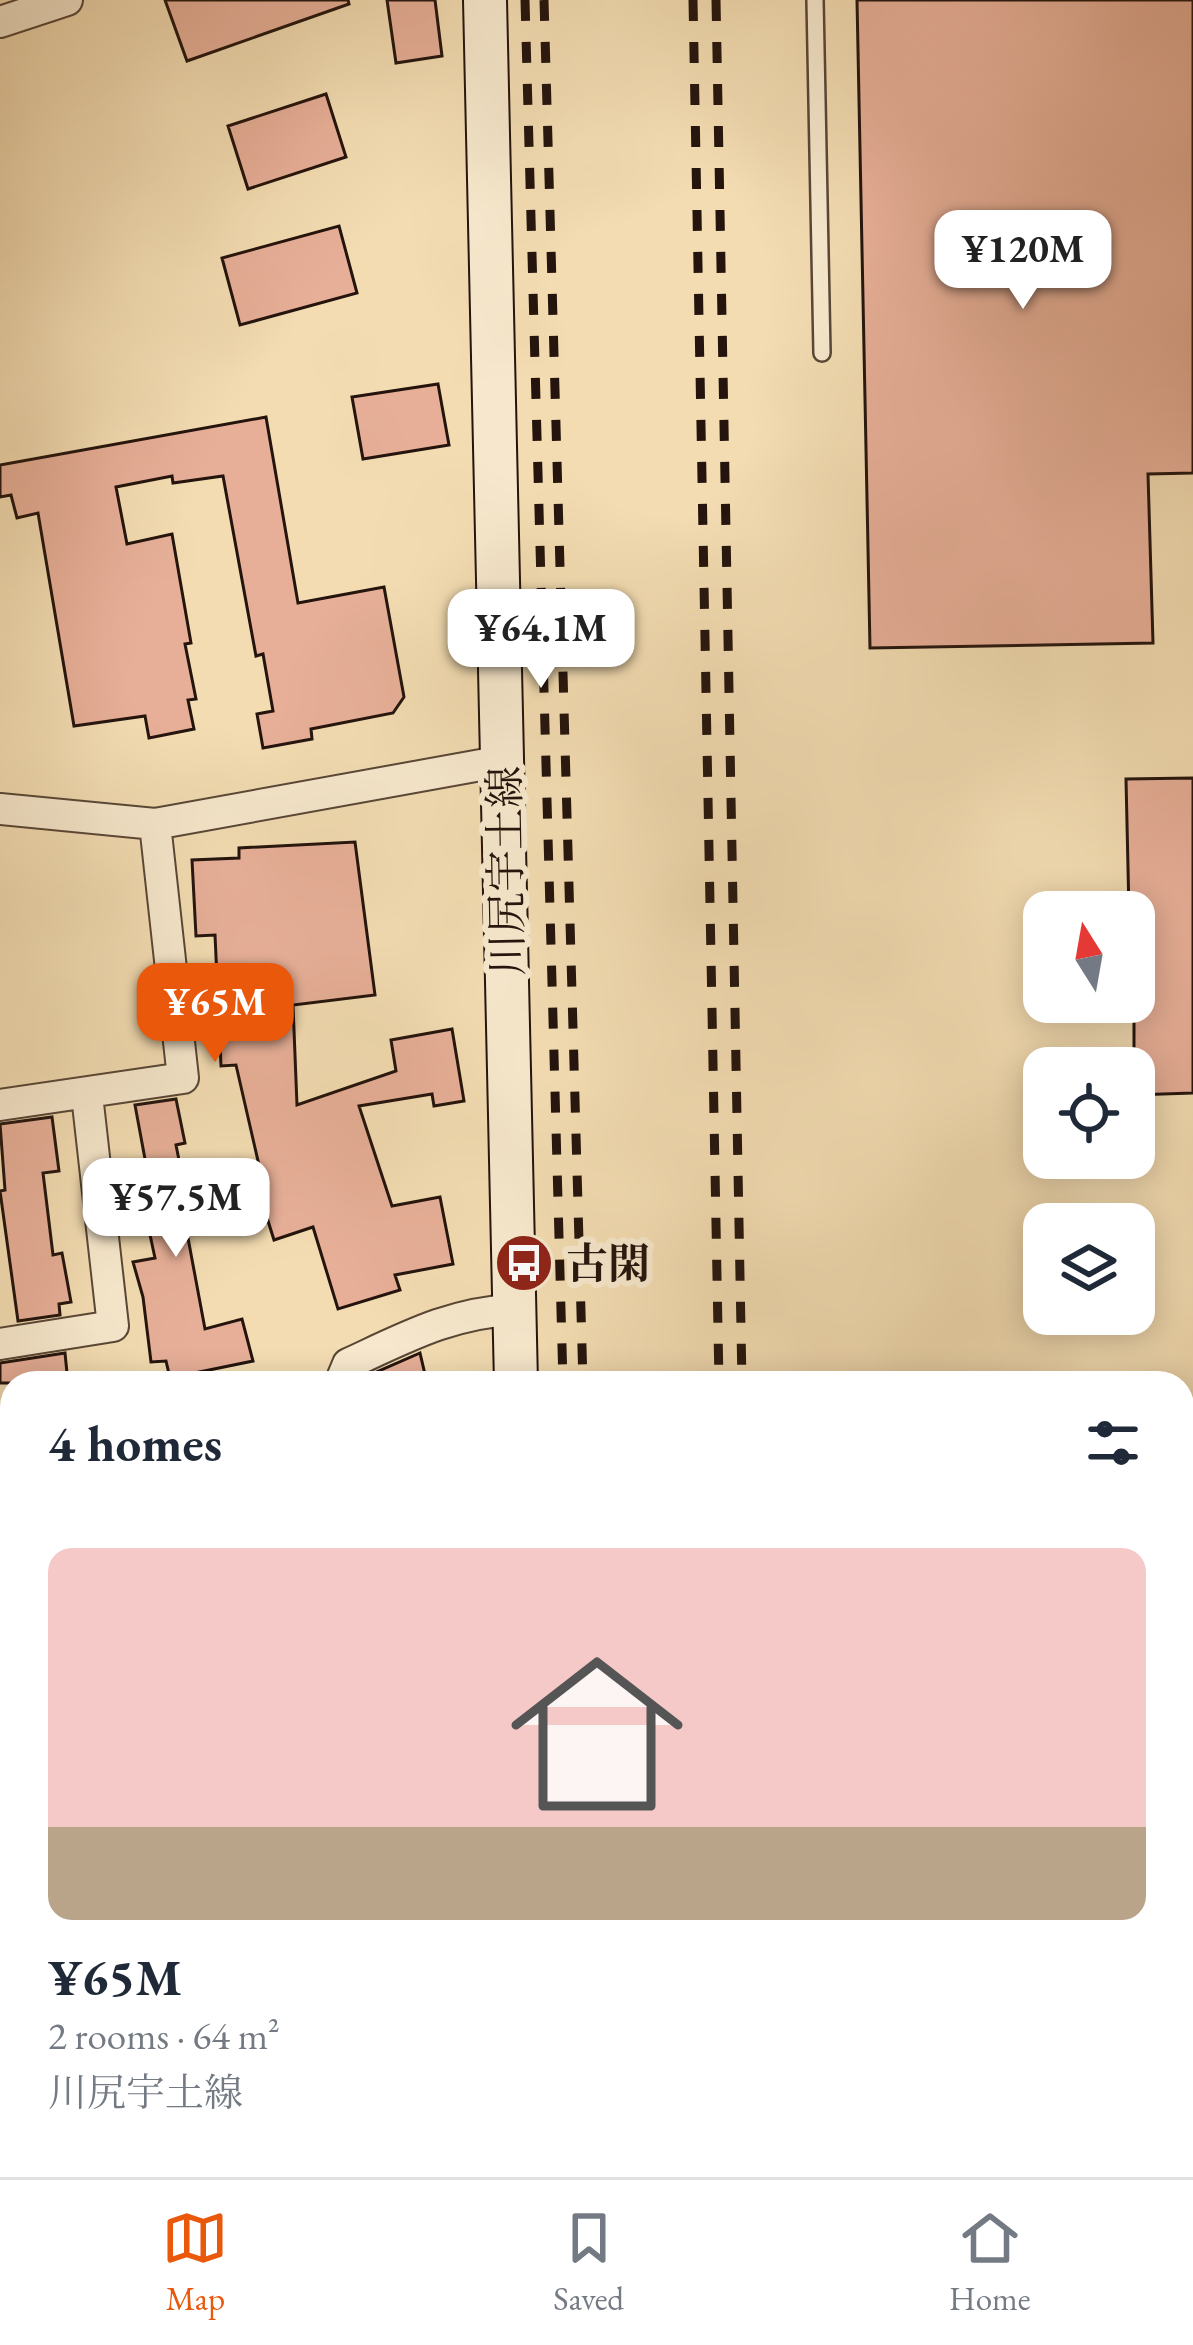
<!DOCTYPE html>
<html lang="en">
<head>
<meta charset="utf-8">
<style>
	:root { --surface:#fff; --page:#f6f6f7; --text:#1f2937; --muted:#747a83; --line:#e0e1e3; --accent:#ea580c }
	body { margin:0; font-family:"EB Garamond","Noto Serif JP",serif; background:var(--page); color:var(--text); height:100vh; display:flex; flex-direction:column; font-size:45px; white-space:nowrap }
	* { box-sizing:border-box; margin:0 }
	p { font-size:39px; color:var(--muted) }
	.icon { flex:none; width:66px; height:66px; fill:none; stroke:currentColor; stroke-width:2; stroke-linecap:round; stroke-linejoin:round }
	.map { position:relative; flex:1; overflow:hidden }
	.sheet { position:absolute; left:0px; top:1371px; width:1194px; height:807px; display:flex; flex-direction:column; background:var(--surface); border-radius:36px 36px 0 0; box-shadow:0 6px 30px #0003 }
	.sheet>* { flex:none }
	.needle { width:78px; rotate:349deg }
	.buttons { position:absolute; left:1023px; top:891px; display:grid; gap:24px }
	.buttons a { display:grid; place-items:center; width:132px; height:132px; border-radius:24px; background:var(--surface); box-shadow:0 6px 30px #0003; font-size:60px }
	.price { position:absolute; translate:-50% -102px; padding:0 27px; border-radius:24px; background:#fff; color:#222; font-size:39px; line-height:78px; filter:drop-shadow(0 3px 6px #0008) }
	.price::after { content:''; position:absolute; left:50%; top:72px; width:36px; height:27px; margin-left:-18px; background:inherit; clip-path:polygon(0 0,100% 0,50% 100%) }
	.price.active { background:var(--accent); color:#fff }
	ul { padding:0; list-style:none }
	li { display:grid; align-content:center; gap:24px; height:636px; padding:0 48px }
	li+li { border-top:3px solid var(--line) }
	li span { display:grid; place-items:center; height:372px; border-radius:24px; color:#555 }
	li>.icon { margin-inline-start:auto }
	span .icon { width:216px; height:216px; fill:#fffc; stroke-width:1 }
	li b { font-size:51px }
	h2 { display:flex; justify-content:space-between; align-items:center; height:144px; padding:0 48px; font-size:51px }
	.menu { display:flex; justify-content:space-around; align-items:center; height:168px; border-top:3px solid var(--line); background:var(--surface); font-size:33px; color:var(--muted) }
	.menu a { display:grid; justify-items:center; gap:6px }
	.menu .active { color:var(--accent) }
	.map>svg:first-child { display:block }
</style>
</head>
<body>
<div class="map">
<svg width="1193" height="2177" viewBox="0 0 1193 2177">
	<rect width="100%" height="100%" fill="#f3dcb2"/>
	<filter id="stains"><feTurbulence type="fractalNoise" baseFrequency=".00167" numOctaves="4"/><feColorMatrix values="0 0 0 0 .2 0 0 0 0 .09 0 0 0 0 .02 0 0 0 .5 -.17"/></filter>
	<radialGradient id="worn" r=".72"><stop offset=".6" stop-color="#630" stop-opacity="0"/><stop offset="1" stop-color="#630" stop-opacity=".3"/></radialGradient>
	<path fill="#e7af98" stroke="#24140d" stroke-width="3" d="M 165,0 L 348,0 L 349,4 L 187,61 Z
		M 387,0 L 435,0 L 442,56 L 396,63 Z
		M 857,0 L 1193,0 L 1193,473 L 1148,474 L 1153,643 L 870,648 Z
		M 326,94 L 346,157 L 248,189 L 228,126 Z
		M 339,226 L 357,293 L 240,325 L 222,258 Z
		M 438,384 L 449,445 L 363,459 L 352,397 Z
		M 266,417 L 298,603 L 384,587 L 404,697 L 393,713 L 311,729 L 312,739 L 263,748 L 257,714 L 273,711 L 263,654 L 256,656 L 223,476 L 173,483 L 172,476 L 116,487 L 127,544 L 172,534 L 191,643 L 185,644 L 196,699 L 188,700 L 194,729 L 149,738 L 145,716 L 74,726 L 38,513 L 17,518 L 11,495 L 0,497 L 0,465 Z
		M 1193,778 L 1193,1093 L 1134,1095 L 1134,912 L 1129,912 L 1126,779 Z
		M 355,842 L 375,995 L 293,1005 L 297,1105 L 396,1071 L 391,1040 L 452,1029 L 464,1101 L 434,1106 L 432,1094 L 359,1106 L 392,1206 L 440,1197 L 453,1264 L 395,1275 L 400,1290 L 338,1309 L 313,1227 L 274,1240 L 258,1189 L 264,1187 L 236,1065 L 221,1066 L 215,935 L 196,936 L 192,860 L 239,858 L 239,848 Z
		M 176,1099 L 185,1143 L 176,1145 L 191,1221 L 185,1222 L 205,1329 L 242,1319 L 253,1361 L 170,1378 L 166,1361 L 151,1362 L 143,1297 L 133,1262 L 155,1258 L 140,1188 L 150,1186 L 135,1105 Z
		M 52,1117 L 59,1171 L 43,1173 L 53,1255 L 62,1253 L 71,1302 L 59,1304 L 60,1315 L 18,1321 L 0,1191 L 5,1190 L 0,1124 Z
		M 65,1353 L 68,1383 L 0,1383 L 0,1363 Z
		M 420,1353 L 427,1383 L 361,1383 L 363,1378 Z"/>
	<g fill="none" stroke-linecap="round" stroke-linejoin="round">
		<g stroke="#584636" stroke-width="20">
			<path id="service" d="M 815,0 L 822,353"/>
		</g>
		<g stroke="#584636" stroke-width="34">
			<path id="minor" d="M 0,22 L 67,0
				M 0,809 L 155,824 L 503,761
				M 0,1105 L 183,1078 L 155,824
				M 0,1344 L 113,1326 L 87,1095
				M 340,1383 L 348,1364 C 402,1339 454,1311 515,1310
				M 0,1805 L 12,1801
				M 295,2166 L 298,2177"/>
		</g>
		<g stroke="#24140d" stroke-width="46">
			<path id="secondary" d="M 485,0 L 516,1383
				M 538,2166 L 539,2177"/>
		</g>
		<use href="#service" stroke="#f7e8cd" stroke-width="15"/>
		<use href="#minor" stroke="#f7e8cd" stroke-width="30"/>
		<use href="#secondary" stroke="#f7e8cd" stroke-width="42"/>
		<path stroke="#24140d" stroke-width="9" stroke-dasharray="21 21" stroke-linecap="butt" d="M 525,0 L 563,1383
			M 544,0 L 583,1383
			M 693,0 L 719,1383
			M 716,0 L 742,1383
			M 584,2166 L 584,2177
			M 604,2166 L 604,2177
			M 736,2166 L 736,2177
			M 758,2166 L 758,2177"/>
	</g>
	<defs>
		<g id="bus-disc" transform="scale(3)"><circle r="9.5" fill="#8f2418" stroke="#f7e8cd"/><path d="M-5-6H5V4H4V6H2V4H-2V6H-4V4H-5ZM-3.5-4V0h7V-4ZM-3.5 1.2v1.5H-2V1.2ZM2 1.2v1.5H3.5V1.2Z" fill="#fff"/></g>
	</defs>
	<g fill-rule="evenodd">
		<use href="#bus-disc" x="524" y="1263"/>
	</g>
	<g text-anchor="middle" dominant-baseline="central" stroke-width="12" stroke-linejoin="round" paint-order="stroke">
		<g font-size="42" fill="#24140d" stroke="#f7e8cd">
			<text transform="translate(506 871) rotate(-91)">川尻宇土線</text>
		</g>
		<g font-size="42" font-weight="bold" fill="#24140d" stroke="#f7e8cd" text-anchor="start">
			<text x="566" y="1263">古閑</text>
		</g>
	</g>
	<rect width="100%" height="100%" filter="url(#stains)"/>
	<rect width="100%" height="100%" fill="url(#worn)"/>
</svg>
<div class="buttons">
<a><svg class="needle" viewBox="-14 -14 28 28"><path d="M0-13l5 13h-10z" fill="#e53935"/><path d="M0 13l5-13h-10z" fill="#747a83"/></svg></a>
<a><svg class="icon" aria-label="locate" viewBox="0 0 24 24"><circle cx="12" cy="12" r="6"/><path d="M12 2v4M12 18v4M2 12h4M18 12h4"/></svg></a>
<a><svg class="icon" aria-label="layers" viewBox="0 0 24 24"><path d="M12 4l9 5-9 5-9-5zM3 14l9 5 9-5"/></svg></a>
</div>
<b class="price" style="left:1023px;top:312px">¥120M</b>
<b class="price" style="left:541px;top:691px">¥64.1M</b>
<b class="price active" style="left:215px;top:1065px">¥65M</b>
<b class="price" style="left:176px;top:1260px">¥57.5M</b>
<section class="sheet">
<h2>4 homes<svg class="icon" aria-label="filters" viewBox="0 0 24 24"><path d="M4 7h16M4 17h16"/><circle cx="9" cy="7" r="2"/><circle cx="15" cy="17" r="2"/></svg></h2>
<ul>
<li><span style="background:linear-gradient(#f6c9c9 75%,#b9a48a 0)"><svg class="icon" aria-label="home" viewBox="0 0 24 24"><path d="M3 11l9-7 9 7M6 9v11h12V9"/></svg></span><div><b>¥65M</b><p>2 rooms · 64 m²</p><p>川尻宇土線</p></div></li>
</ul>
</section>
</div>
<nav class="menu">
<a class="active"><svg class="icon" aria-label="map" viewBox="0 0 24 24"><path d="M3 6l6-2 6 2 6-2v14l-6 2-6-2-6 2zM9 4v14M15 6v14"/></svg>Map</a>
<a><svg class="icon" aria-label="saved" viewBox="0 0 24 24"><path d="M7 4h10v16l-5-4-5 4z"/></svg>Saved</a>
<a><svg class="icon" aria-label="home" viewBox="0 0 24 24"><path d="M3 11l9-7 9 7M6 9v11h12V9"/></svg>Home</a>
</nav>
</body>
</html>
